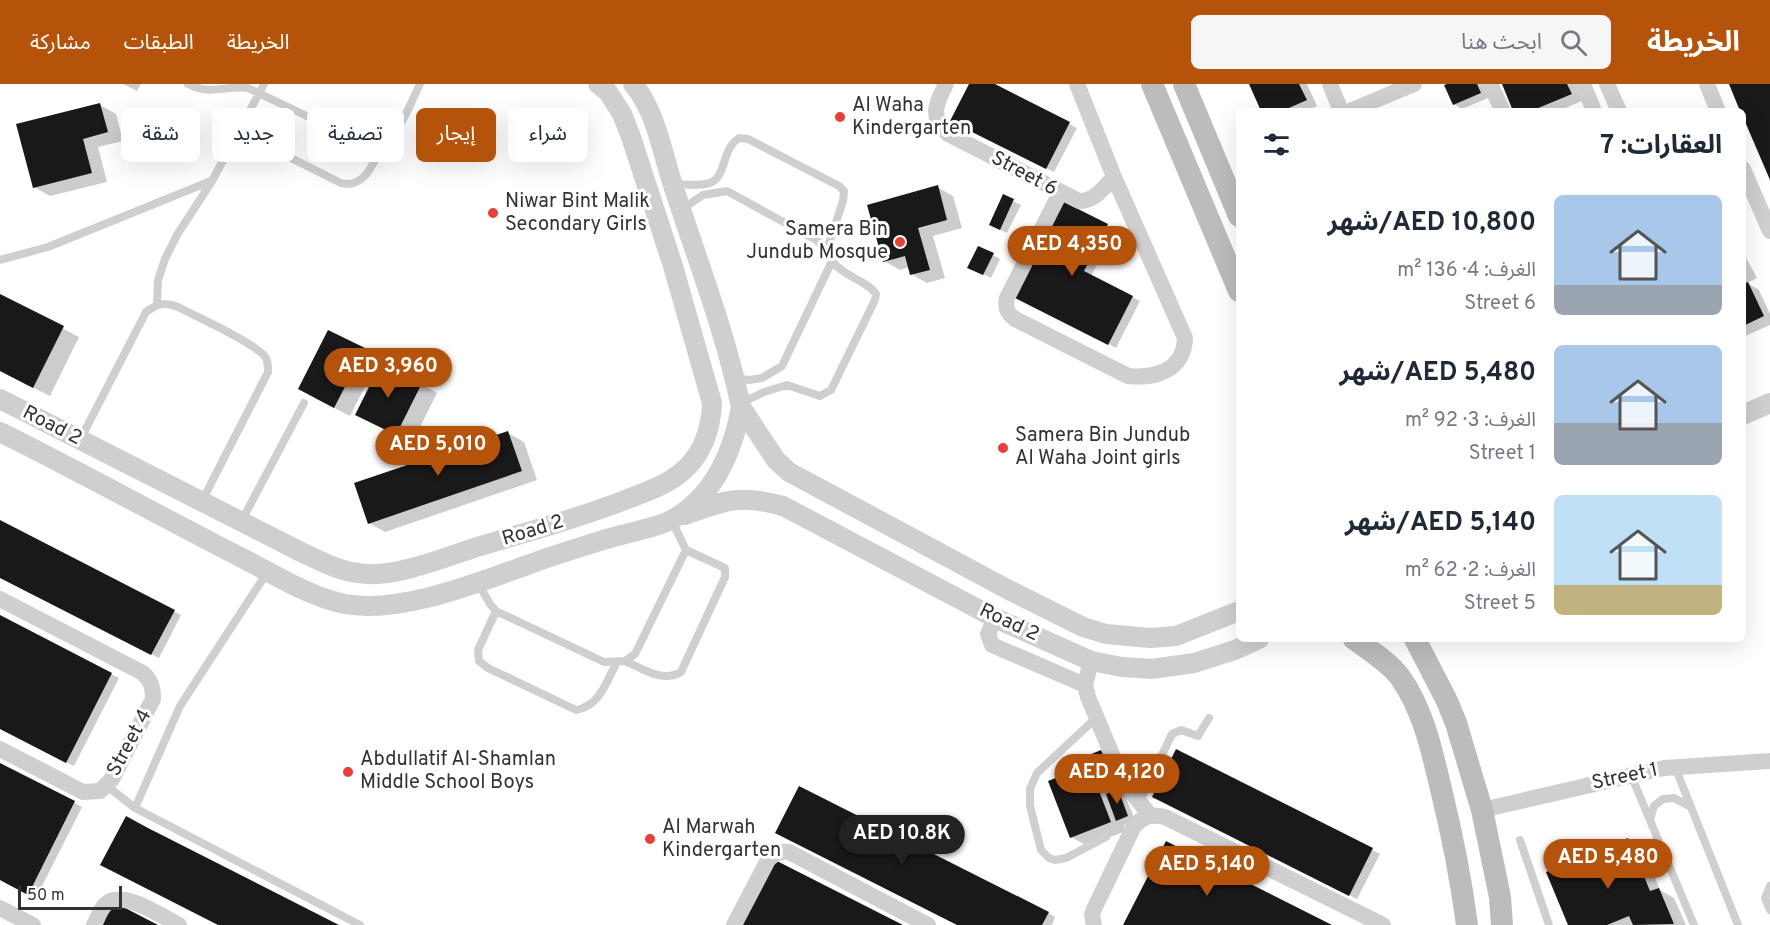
<!DOCTYPE html>
<html lang="ar">
<head>
<meta charset="utf-8">
<style>
	:root { --surface:#fff; --page:#f6f6f7; --text:#1f2937; --muted:#747a83; --accent:#b45309 }
	body { margin:0; font-family:Overpass,"Noto Sans Arabic",sans-serif; background:var(--page); color:var(--text); direction:rtl; height:100vh; display:flex; flex-direction:column; font-size:22px; white-space:nowrap }
	* { box-sizing:border-box; margin:0 }
	p { font-size:20px; color:var(--muted) }
	.icon { flex:none; width:33px; height:33px; fill:none; stroke:currentColor; stroke-width:2; stroke-linecap:round; stroke-linejoin:round }
	.map { position:relative; flex:1; overflow:hidden; direction:ltr }
	.drawer { position:absolute; left:1236px; top:24px; width:510px; height:534px; display:flex; flex-direction:column; background:var(--surface); border-radius:9px; box-shadow:0 6px 24px #0002; direction:rtl }
	.drawer>* { flex:none }
	.guide { position:absolute; left:18px; top:24px; width:570px; height:54px; direction:rtl; display:flex; gap:12px }
	.scale { position:absolute; left:18px; bottom:15px; width:104px; box-sizing:border-box; padding-left:6px; border:3px solid #323232; border-top:0; font-size:16px; line-height:21px; white-space:nowrap; color:#323232; -webkit-text-stroke:4px #fff; paint-order:stroke }
	.price { position:absolute; translate:-50% -51px; padding:0 14px; border-radius:21px; background:var(--accent); color:#fff; font-size:20px; line-height:39px; filter:drop-shadow(0 2px 3px #0008) }
	.price::after { content:''; position:absolute; left:50%; top:36px; width:18px; height:14px; margin-left:-9px; background:inherit; clip-path:polygon(0 0,100% 0,50% 100%) }
	.price.selected { background:#222; color:#fff }
	ul { padding:0; list-style:none }
	li { display:flex; align-items:center; gap:18px; height:150px; padding:0 24px }
	li span { display:grid; place-items:center; flex:none; width:168px; height:120px; border-radius:9px; color:#555 }
	li>.icon { margin-inline-start:auto }
	span .icon { width:72px; height:72px; fill:#fffc; stroke-width:1 }
	li b { font-size:26px }
	h2 { display:flex; justify-content:space-between; align-items:center; height:72px; padding:0 24px; font-size:26px }
	.chip { padding:0 21px; border-radius:9px; background:var(--surface); box-shadow:0 6px 24px #0002; font-size:21px; line-height:54px }
	.chip.selected { background:var(--accent); color:#fff }
	header { display:flex; align-items:center; gap:36px; box-sizing:border-box; height:84px; padding:0 30px; background:var(--accent); color:#fff }
	header strong { font-size:28px }
	nav { display:flex; gap:33px; margin-inline-start:auto; font-size:21px }
	.search { width:420px; height:54px; background:var(--page); display:flex; align-items:center; gap:15px; box-sizing:border-box; padding:0 21px; border-radius:9px; color:var(--muted); font-size:22px }
	.map>svg:first-child { display:block }
</style>
</head>
<body>
<header>
<strong>الخريطة</strong>
<div class="search"><svg class="icon" aria-label="search" viewBox="0 0 24 24"><circle cx="10" cy="10" r="6"/><path d="M15 15l6 6"/></svg>ابحث هنا</div>
<nav><a>الخريطة</a><a>الطبقات</a><a>مشاركة</a></nav>
</header>
<div class="map">
<svg width="1770" height="841" viewBox="0 0 1770 841">
	<rect width="100%" height="100%" fill="#fff"/>
	<path fill="#0003" d="M 123,0 L 141,0 L 137,7 Z
		M 971,0 L 991,0 L 1077,44 L 1054,88 L 959,40 Z
		M 1253,0 L 1307,0 L 1317,22 L 1313,24 L 1317,27 L 1263,27 Z
		M 1450,0 L 1482,0 L 1488,14 L 1462,25 L 1454,20 Z
		M 1504,0 L 1575,0 L 1582,17 L 1558,27 L 1515,27 Z
		M 100,21 L 116,30 L 123,57 L 98,63 L 107,98 L 50,112 L 34,103 Z
		M 937,103 L 953,112 L 962,144 L 933,152 L 945,194 L 927,199 L 911,190 L 909,183 L 900,186 L 884,177 Z
		M 1004,112 L 1021,121 L 1007,149 L 998,145 Z
		M 1061,118 L 1115,146 L 1091,192 L 1140,217 L 1116,264 L 1021,215 Z
		M 1743,168 L 1757,194 L 1747,199 L 1759,206 L 1770,230 L 1770,241 L 1743,253 Z
		M 993,171 L 1000,175 L 991,194 L 977,187 Z
		M 0,212 L 79,253 L 50,312 L 0,287 Z
		M 364,266 L 379,275 L 350,332 L 315,314 Z
		M 421,300 L 437,309 L 412,359 L 373,339 Z
		M 508,349 L 524,358 L 537,396 L 385,448 L 369,439 Z
		M 0,438 L 181,531 L 159,574 L 0,492 Z
		M 0,533 L 119,594 L 74,682 L 0,644 Z
		M 1101,667 L 1108,672 L 1118,693 L 1107,698 L 1111,709 L 1118,707 L 1125,711 L 1135,736 L 1124,741 L 1126,747 L 1087,762 L 1071,753 L 1089,683 L 1098,688 Z
		M 1177,667 L 1380,770 L 1357,815 L 1162,716 Z
		M 0,680 L 82,723 L 36,814 L 0,795 Z
		M 1628,756 L 1643,765 L 1660,806 L 1674,814 L 1686,841 L 1570,841 Z
		M 1048,829 L 1055,833 L 1052,841 L 960,841 Z"/>
	<path fill="#191919" d="M 969,0 L 995,0 L 1070,38 L 1046,85 L 950,37 Z
		M 1249,0 L 1299,0 L 1307,16 L 1282,27 L 1261,27 Z
		M 1447,0 L 1477,0 L 1481,9 L 1453,21 L 1444,1 Z
		M 1502,0 L 1567,0 L 1572,10 L 1531,27 L 1513,27 Z
		M 1729,0 L 1770,0 L 1770,96 L 1743,33 L 1743,27 L 1740,27 Z
		M 100,19 L 108,48 L 83,55 L 92,89 L 33,104 L 16,40 Z
		M 938,101 L 947,136 L 918,144 L 930,186 L 910,191 L 905,172 L 883,178 L 867,121 Z
		M 1003,110 L 1014,115 L 1000,146 L 989,141 Z
		M 1060,116 L 1108,140 L 1084,187 L 1133,212 L 1108,261 L 1011,212 Z
		M 978,162 L 994,169 L 983,191 L 967,184 Z
		M 1748,198 L 1764,232 L 1743,242 L 1743,200 Z
		M 0,210 L 64,242 L 33,304 L 0,287 Z
		M 328,246 L 365,264 L 334,324 L 298,305 Z
		M 381,279 L 422,299 L 396,351 L 355,331 Z
		M 508,347 L 522,387 L 368,440 L 354,399 Z
		M 0,436 L 175,526 L 151,571 L 0,494 Z
		M 0,531 L 112,589 L 66,679 L 0,645 Z
		M 1176,665 L 1373,764 L 1349,812 L 1152,713 Z
		M 1101,666 L 1111,689 L 1099,694 L 1089,671 Z
		M 0,679 L 75,717 L 28,811 L 0,796 Z
		M 1089,681 L 1111,738 L 1070,754 L 1048,697 Z
		M 799,702 L 1049,828 L 1042,841 L 957,841 L 775,749 Z
		M 1118,705 L 1128,732 L 1116,737 L 1106,710 Z
		M 126,732 L 148,744 L 339,841 L 218,841 L 165,814 L 100,781 Z
		M 1628,754 L 1650,807 L 1659,804 L 1674,840 L 1633,841 L 1629,832 L 1607,841 L 1568,841 L 1546,788 Z
		M 1166,757 L 1189,769 L 1332,841 L 1123,841 Z
		M 773,775 L 903,841 L 740,841 Z
		M 112,817 L 131,827 L 158,841 L 100,841 Z"/>
	<g fill="none" stroke-linecap="round" stroke-linejoin="round">
		<path stroke="#cfcfcf" stroke-width="8" d="M 188,0 C 211,12 225,1 248,4 L 357,56 C 400,60 404,32 420,0
			M 239,48 L 341,99 C 367,106 376,72 386,54
			M 673,100 C 685,100 702,103 712,98 C 726,91 722,65 739,54 L 748,55 L 839,102 L 844,107 L 843,117 L 826,168
			M 682,125 L 703,111 L 727,107 L 816,156 L 822,161 L 832,177 L 782,282 L 762,294 L 749,296 L 734,294
			M 0,176 L 48,163 L 211,97
			M 157,220 L 158,196 L 165,175 L 177,151 L 212,97 L 264,0
			M 741,319 L 764,308 L 787,301 L 820,312 L 831,306 L 875,216 L 876,210 C 867,196 845,194 832,177
			M 80,356 L 146,228 C 158,219 164,218 178,223 C 195,232 258,260 266,274 C 268,278 268,283 268,288 L 202,417
			M 241,438 L 304,319
			M 478,499 L 490,520 L 496,527 L 604,578 L 625,577 L 635,570 L 686,466 L 672,437
			M 496,527 L 478,566 L 479,577 L 488,584 L 576,626 C 600,622 606,598 617,578
			M 625,577 C 644,585 662,599 681,588 L 725,493 L 725,484 L 686,466
			M 1096,634 L 1037,689 L 1030,705 L 1030,722 L 1041,766 L 1049,774 L 1055,776 L 1066,774 L 1106,753
			M 1675,683 L 1738,841
			M 1631,691 L 1694,841
			M 107,702 L 135,724 L 360,841
			M 1139,719 L 1172,650 L 1181,646 L 1198,652 L 1209,634
			M 135,724 L 180,622 L 268,487
			M 1650,735 L 1654,722 L 1663,715 L 1674,714 L 1691,723
			M 1520,756 L 1549,841
			M 1770,802 L 1765,814 L 1770,826"/>
		<path stroke="#cfcfcf" stroke-width="16" d="M 946,0 C 936,19 929,33 948,50 L 1079,117 C 1095,117 1103,104 1114,93
			M 1330,0 L 1341,27
			M 1490,0 L 1503,27
			M 1583,0 L 1594,27
			M 1607,0 L 1619,27
			M 1707,0 L 1718,27
			M 1350,27 L 1414,0
			M 1743,85 L 1770,147
			M 1060,109 L 1007,214 C 1005,224 1007,229 1015,235 L 1128,292 C 1156,295 1184,286 1185,254 L 1114,93 L 1077,0
			M 0,515 L 143,589 C 151,597 153,603 153,615 L 112,695 L 100,707 L 83,708 L 0,665
			M 995,534 L 988,550 L 992,561 L 1085,601
			M 1091,577 L 1085,601 L 1088,613 L 1124,699 L 1150,731
			M 1482,726 L 1664,684 L 1770,677
			M 0,824 L 33,841
			M 94,841 C 98,834 100,825 106,820 C 123,805 161,832 179,841
			M 734,841 L 768,776 C 775,769 779,767 789,768 L 928,841
			M 1094,841 L 1092,831 L 1094,825 L 1133,744 C 1142,732 1151,730 1165,733 L 1383,841"/>
		<path stroke="#cfcfcf" stroke-width="20" d="M 0,315 L 303,469 C 324,479 343,489 367,490 C 399,492 446,473 477,463 C 527,448 577,435 625,416 C 643,409 662,403 678,391 C 701,374 711,347 712,319 L 673,182 L 631,53 L 622,30 L 608,8 L 598,0
			M 741,323 L 776,376 L 789,388 L 1007,505 L 1083,543 L 1106,550 L 1150,554 L 1176,552 L 1239,527
			M 1743,331 L 1770,319
			M 0,348 C 83,389 163,434 246,476 C 275,491 312,514 345,520 C 400,530 477,499 530,480 C 554,471 578,464 603,456 C 621,450 658,444 673,435 C 714,412 733,367 741,323 C 725,246 696,173 672,98 C 661,64 656,28 633,0
			M 685,431 C 726,416 740,410 783,422 L 995,534 L 1091,577 L 1122,583 L 1152,585 L 1194,579 L 1235,566 L 1259,555"/>
		<path stroke="#bcbcbc" stroke-width="22" d="M 1152,0 L 1239,207
			M 1184,0 L 1239,132
			M 1354,555 C 1369,566 1389,578 1400,593 C 1423,625 1432,667 1441,705 C 1452,750 1461,795 1467,841
			M 1415,555 L 1447,617 L 1456,639 L 1482,726 L 1500,813 L 1502,841"/>
	</g>
	<g fill="#e83f36" stroke="#fff" stroke-width="2">
		<circle cx="840" cy="33" r="6"/>
		<circle cx="493" cy="129" r="6"/>
		<circle cx="900" cy="158" r="6"/>
		<circle cx="1003" cy="364" r="6"/>
		<circle cx="348" cy="688" r="6"/>
		<circle cx="650" cy="755" r="6"/>
	</g>
	<g text-anchor="middle" dominant-baseline="central" stroke-width="6" stroke-linejoin="round" paint-order="stroke">
		<g font-size="20" fill="#323232" stroke="#fff" text-anchor="start">
			<text x="852" y="22">Al Waha<tspan x="852" dy="23">Kindergarten</tspan></text>
			<text x="505" y="118">Niwar Bint Malik<tspan x="505" dy="23">Secondary Girls</tspan></text>
			<text x="888" y="146" text-anchor="end">Samera Bin<tspan x="888" dy="23">Jundub Mosque</tspan></text>
			<text x="1015" y="352">Samera Bin Jundub<tspan x="1015" dy="23">Al Waha Joint girls</tspan></text>
			<text x="360" y="676">Abdullatif Al-Shamlan<tspan x="360" dy="23">Middle School Boys</tspan></text>
			<text x="662" y="744">Al Marwah<tspan x="662" dy="23">Kindergarten</tspan></text>
		</g>
		<g font-size="20" fill="#323232" stroke="#fff">
			<text transform="translate(1024 90) rotate(28)">Street 6</text>
			<text transform="translate(52 342) rotate(27)">Road 2</text>
			<text transform="translate(533 447) rotate(-17)">Road 2</text>
			<text transform="translate(1009 539) rotate(25)">Road 2</text>
			<text transform="translate(130 659) rotate(-62)">Street 4</text>
			<text transform="translate(1625 693) rotate(-12)">Street 1</text>
		</g>
	</g>
</svg>
<div class="scale">50 m</div>
<b class="price" style="left:1072px;top:193px">AED 4,350</b>
<b class="price" style="left:388px;top:315px">AED 3,960</b>
<b class="price" style="left:438px;top:393px">AED 5,010</b>
<b class="price" style="left:1117px;top:721px">AED 4,120</b>
<b class="price selected" style="left:902px;top:782px">AED 10.8K</b>
<b class="price" style="left:1608px;top:806px">AED 5,480</b>
<b class="price" style="left:1207px;top:813px">AED 5,140</b>
<div class="guide">
<a class="chip">شراء</a>
<a class="chip selected">إيجار</a>
<a class="chip">تصفية</a>
<a class="chip">جديد</a>
<a class="chip">شقة</a>
</div>
<section class="drawer">
<h2>العقارات: 7<svg class="icon" aria-label="filters" viewBox="0 0 24 24"><path d="M4 7h16M4 17h16"/><circle cx="9" cy="7" r="2"/><circle cx="15" cy="17" r="2"/></svg></h2>
<ul>
<li><span style="background:linear-gradient(#a9c7e8 75%,#9aa5b1 0)"><svg class="icon" aria-label="home" viewBox="0 0 24 24"><path d="M3 11l9-7 9 7M6 9v11h12V9"/></svg></span><div><b>AED 10,800/شهر</b><p>الغرف: 4 · 136 m²</p><p>Street 6</p></div></li>
<li><span style="background:linear-gradient(#a9c7e8 65%,#9aa5b1 0)"><svg class="icon" aria-label="home" viewBox="0 0 24 24"><path d="M3 11l9-7 9 7M6 9v11h12V9"/></svg></span><div><b>AED 5,480/شهر</b><p>الغرف: 3 · 92 m²</p><p>Street 1</p></div></li>
<li><span style="background:linear-gradient(#bfe0f5 75%,#c2b280 0)"><svg class="icon" aria-label="home" viewBox="0 0 24 24"><path d="M3 11l9-7 9 7M6 9v11h12V9"/></svg></span><div><b>AED 5,140/شهر</b><p>الغرف: 2 · 62 m²</p><p>Street 5</p></div></li>
</ul>
</section>
</div>
</body>
</html>
